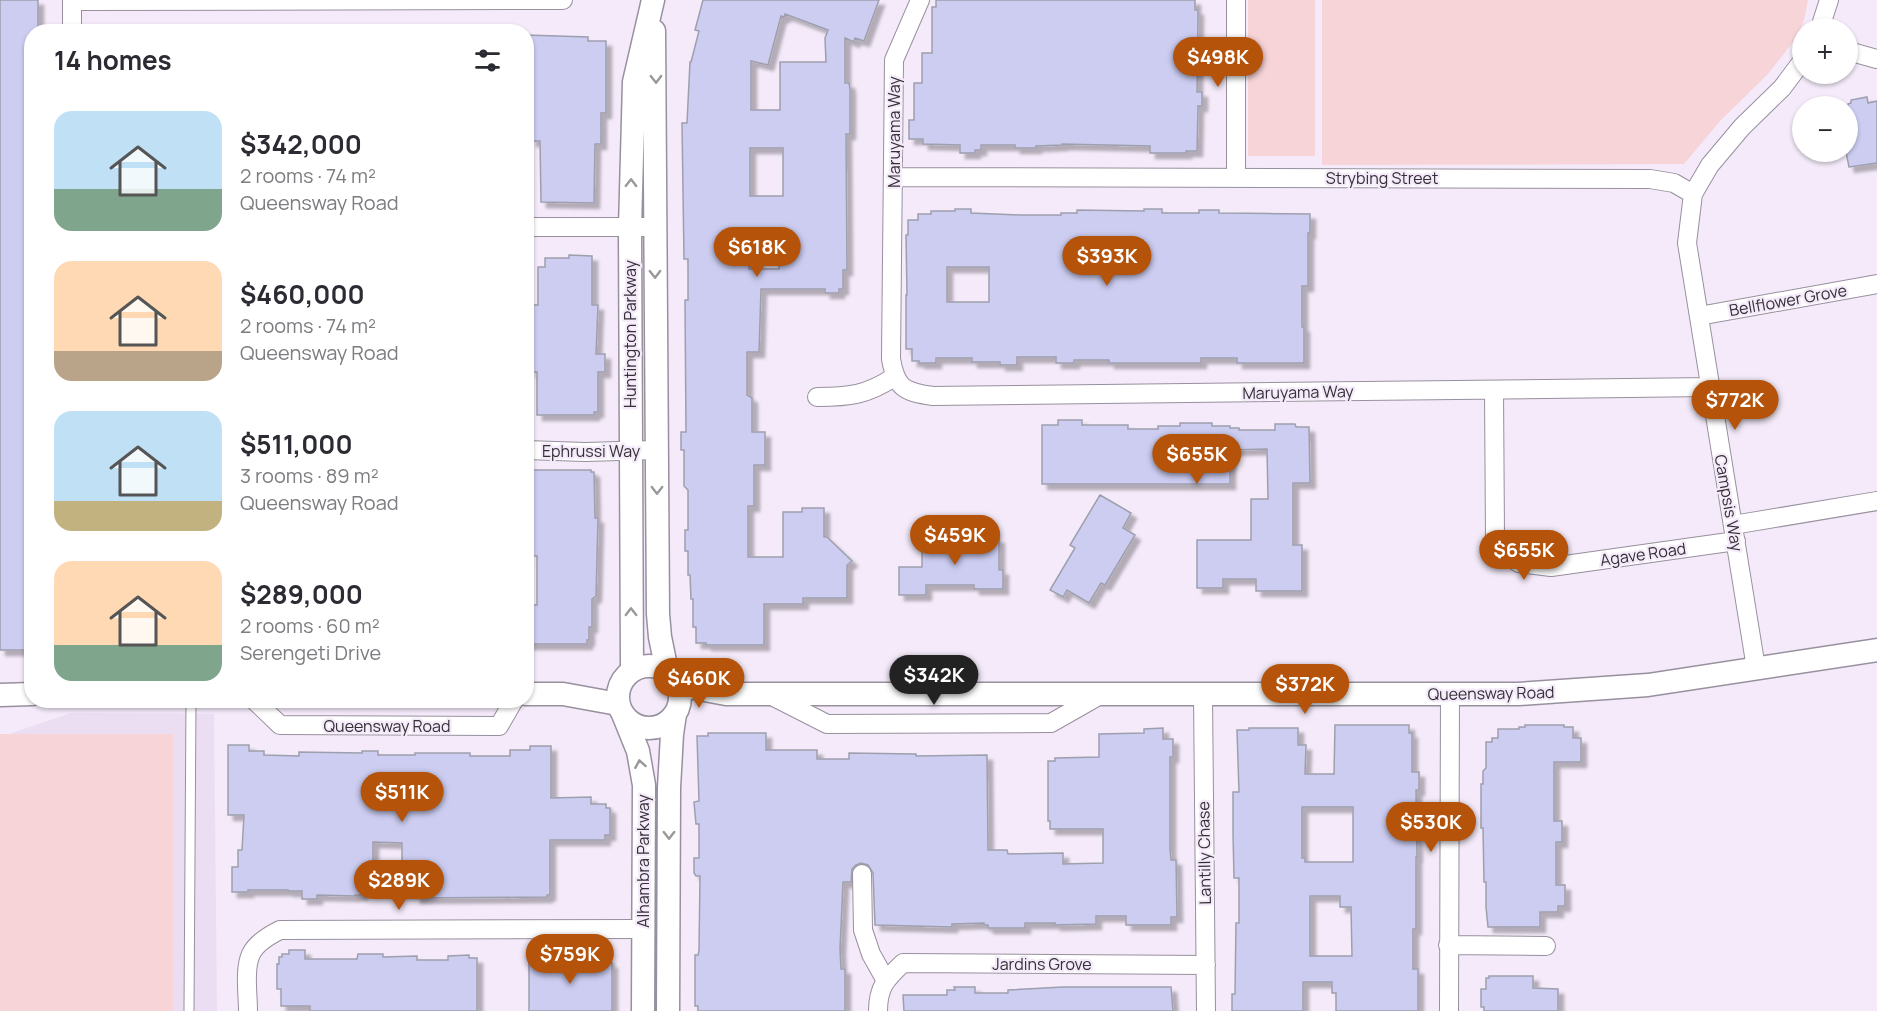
<!DOCTYPE html>
<html lang="en">
<head>
<meta charset="utf-8">
<style>
	:root { --surface:#fff; --page:#f2f2f3; --text:#2b2b33; --muted:#7c7c81; --accent:#b45309 }
	body { margin:0; font-family:Manrope,sans-serif; background:var(--page); color:var(--text); height:100vh; display:flex; flex-direction:column; font-size:22px; white-space:nowrap }
	* { box-sizing:border-box; margin:0 }
	p { font-size:20px; color:var(--muted) }
	.icon { flex:none; width:33px; height:33px; fill:none; stroke:currentColor; stroke-width:2; stroke-linecap:round; stroke-linejoin:round }
	.map { position:relative; flex:1; overflow:hidden }
	.sheet { position:absolute; left:24px; top:24px; width:510px; height:684px; display:flex; flex-direction:column; background:var(--surface); border-radius:24px; box-shadow:0 2px 4px #0004 }
	.sheet>* { flex:none }
	.buttons { position:absolute; left:1792px; top:18px; display:grid; gap:12px }
	.buttons a { display:grid; place-items:center; width:66px; height:66px; border-radius:50%; background:var(--surface); box-shadow:0 2px 4px #0004; font-size:30px }
	.price { position:absolute; translate:-50% -51px; padding:0 14px; border-radius:21px; background:var(--accent); color:#fff; font-size:20px; line-height:39px; filter:drop-shadow(0 2px 3px #0008) }
	.price::after { content:''; position:absolute; left:50%; top:36px; width:18px; height:14px; margin-left:-9px; background:inherit; clip-path:polygon(0 0,100% 0,50% 100%) }
	.price.selected { background:#222; color:#fff }
	ul { padding:0; list-style:none }
	li { display:flex; align-items:center; gap:18px; height:150px; padding:0 30px }
	li span { display:grid; place-items:center; flex:none; width:168px; height:120px; border-radius:18px; color:#555 }
	li>.icon { margin-inline-start:auto }
	span .icon { width:72px; height:72px; fill:#fffc; stroke-width:1 }
	li b { font-size:26px }
	h2 { display:flex; justify-content:space-between; align-items:center; height:72px; padding:0 30px; font-size:26px }
	.map>svg:first-child { display:block }
</style>
</head>
<body>
<div class="map">
<svg width="1877" height="1011" viewBox="0 0 1877 1011">
	<defs>
		<filter id="shadow"><feDropShadow dx="5.5" dy="5.5" stdDeviation="1.5" flood-color="#0004"/></filter>
	</defs>
	<rect width="100%" height="100%" fill="#f4eaf9"/>
	<path fill="#ebdef3" d="M 71,713 L 214,714 L 217,1011 L 0,1011 L 0,737 Z"/>
	<path fill="#f7d4d8" d="M 1248,0 L 1315,0 L 1315,156 L 1248,156 Z
		M 1322,0 L 1808,0 L 1804,20 L 1797,37 L 1768,74 L 1721,120 L 1684,164 L 1322,165 Z
		M 0,734 L 173,734 L 173,1011 L 0,1011 Z"/>
	<path fill="#cccdf1" stroke="#9e9fae" stroke-width="1.5" fill-rule="evenodd" filter="url(#shadow)" d="M 0,0 L 38,0 L 38,32 L 32,32 L 32,650 L 0,650 Z
		M 703,0 L 879,0 L 864,41 L 855,38 L 854,42 L 845,38 L 845,83 L 849,83 L 850,89 L 850,134 L 846,134 L 847,270 L 843,270 L 843,289 L 839,289 L 839,293 L 825,293 L 825,289 L 761,289 L 759,352 L 747,352 L 747,395 L 752,398 L 752,432 L 765,432 L 765,465 L 754,465 L 754,506 L 748,506 L 748,557 L 783,557 L 783,512 L 802,512 L 802,508 L 824,508 L 824,537 L 827,537 L 852,561 L 847,565 L 847,598 L 803,598 L 803,604 L 764,604 L 764,645 L 706,645 L 706,643 L 696,643 L 696,627 L 693,627 L 693,599 L 691,599 L 690,575 L 688,575 L 688,551 L 685,551 L 685,530 L 688,530 L 688,490 L 684,486 L 684,450 L 681,450 L 681,432 L 686,432 L 685,300 L 688,300 L 688,259 L 684,259 L 682,123 L 687,123 L 690,62 L 691,62 L 699,31 L 695,30 ZM 785,14 L 828,30 L 825,38 L 826,62 L 780,62 L 780,110 L 751,110 L 751,61 L 768,65 L 781,16 L 784,17 ZM 750,148 L 783,148 L 783,196 L 750,196 ZM 749,234 L 779,234 L 779,269 L 749,269 Z
		M 936,0 L 1195,0 L 1195,10 L 1198,10 L 1197,92 L 1202,92 L 1202,106 L 1198,106 L 1197,151 L 1186,151 L 1186,153 L 1150,153 L 1150,146 L 1062,144 L 1062,145 L 1036,146 L 1036,148 L 1015,148 L 1015,145 L 981,145 L 981,150 L 975,150 L 975,153 L 960,153 L 960,145 L 923,144 L 923,139 L 909,139 L 909,120 L 914,120 L 914,83 L 922,83 L 922,53 L 932,53 L 932,7 L 936,7 Z
		M 526,35 L 588,37 L 588,41 L 606,41 L 606,113 L 601,113 L 601,144 L 595,144 L 594,203 L 541,202 L 540,141 L 531,141 L 531,113 L 526,113 Z
		M 1867,97 L 1868,103 L 1877,101 L 1877,163 L 1849,167 L 1846,152 L 1848,152 L 1848,104 L 1851,103 L 1851,100 Z
		M 955,209 L 971,209 L 971,213 L 1021,215 L 1061,215 L 1061,213 L 1077,213 L 1077,210 L 1144,211 L 1144,209 L 1162,209 L 1162,213 L 1199,213 L 1199,210 L 1219,210 L 1219,213 L 1310,214 L 1310,233 L 1308,233 L 1308,286 L 1302,286 L 1302,327 L 1304,327 L 1304,363 L 1237,363 L 1237,358 L 1201,358 L 1201,363 L 1109,363 L 1109,360 L 1074,360 L 1074,363 L 1056,363 L 1056,357 L 1017,357 L 1017,365 L 1000,365 L 1000,362 L 972,362 L 972,358 L 936,358 L 936,363 L 919,363 L 919,361 L 912,361 L 912,349 L 906,349 L 906,295 L 907,295 L 906,235 L 908,235 L 908,220 L 918,220 L 918,214 L 931,214 L 931,211 L 955,211 ZM 947,267 L 989,267 L 989,302 L 947,302 Z
		M 569,255 L 592,256 L 592,305 L 598,305 L 596,354 L 605,354 L 605,372 L 598,372 L 598,412 L 594,412 L 594,415 L 537,415 L 537,372 L 531,372 L 531,342 L 532,305 L 538,305 L 538,267 L 545,267 L 545,258 L 569,258 Z
		M 1058,420 L 1082,420 L 1082,425 L 1128,425 L 1128,429 L 1158,429 L 1158,426 L 1180,426 L 1180,423 L 1212,423 L 1212,426 L 1230,426 L 1230,428 L 1239,428 L 1239,430 L 1275,430 L 1275,424 L 1295,424 L 1296,427 L 1309,427 L 1310,483 L 1293,483 L 1293,545 L 1302,545 L 1302,591 L 1256,591 L 1256,579 L 1223,579 L 1223,588 L 1197,588 L 1197,540 L 1251,540 L 1251,499 L 1268,499 L 1267,449 L 1230,450 L 1230,484 L 1042,484 L 1042,425 L 1058,425 Z
		M 528,470 L 591,470 L 591,472 L 594,472 L 595,518 L 598,518 L 596,596 L 592,599 L 592,627 L 589,627 L 589,640 L 587,640 L 587,644 L 526,644 L 526,605 L 537,605 L 537,556 L 533,556 L 533,513 L 528,513 Z
		M 1100,495 L 1131,513 L 1123,528 L 1135,535 L 1105,585 L 1101,583 L 1089,603 L 1067,590 L 1063,597 L 1050,590 L 1075,548 L 1070,545 Z
		M 976,530 L 993,530 L 993,538 L 999,538 L 999,570 L 1003,570 L 1003,589 L 974,589 L 974,585 L 926,585 L 926,595 L 899,595 L 899,567 L 922,567 L 922,537 L 944,537 L 944,550 L 976,550 Z
		M 1335,725 L 1409,725 L 1409,733 L 1412,733 L 1412,772 L 1419,772 L 1419,790 L 1416,790 L 1417,857 L 1416,857 L 1416,929 L 1413,929 L 1413,969 L 1418,969 L 1418,1011 L 1336,1011 L 1336,993 L 1332,993 L 1332,982 L 1303,982 L 1303,1011 L 1232,1011 L 1232,994 L 1235,994 L 1236,923 L 1239,923 L 1239,878 L 1234,878 L 1233,834 L 1233,792 L 1239,792 L 1237,730 L 1249,730 L 1249,728 L 1298,728 L 1298,745 L 1306,745 L 1305,774 L 1334,774 ZM 1302,807 L 1353,807 L 1353,862 L 1305,862 L 1305,858 L 1302,858 ZM 1310,896 L 1340,896 L 1340,907 L 1351,907 L 1352,956 L 1310,956 Z
		M 1525,725 L 1564,725 L 1564,727 L 1573,727 L 1573,738 L 1581,738 L 1581,762 L 1554,762 L 1554,821 L 1562,821 L 1562,842 L 1556,842 L 1556,885 L 1565,885 L 1565,906 L 1558,906 L 1558,912 L 1540,912 L 1540,927 L 1488,927 L 1486,907 L 1486,882 L 1484,882 L 1483,828 L 1481,828 L 1481,784 L 1483,784 L 1483,771 L 1486,768 L 1486,742 L 1492,742 L 1492,738 L 1498,738 L 1498,729 L 1519,729 L 1519,727 L 1525,727 Z
		M 1163,728 L 1163,739 L 1173,739 L 1173,757 L 1170,757 L 1170,849 L 1171,860 L 1176,860 L 1177,917 L 1171,917 L 1171,925 L 1126,925 L 1126,916 L 1096,916 L 1096,924 L 1055,925 L 1055,923 L 1025,923 L 1025,928 L 988,928 L 988,925 L 984,925 L 984,923 L 952,924 L 952,927 L 875,925 L 873,873 L 868,865 L 861,863 L 856,865 L 852,869 L 851,882 L 843,882 L 840,949 L 841,969 L 845,969 L 845,1011 L 698,1011 L 698,1006 L 695,1006 L 695,955 L 698,955 L 699,951 L 700,876 L 696,876 L 694,873 L 694,858 L 699,858 L 699,824 L 696,824 L 694,802 L 699,801 L 697,736 L 708,736 L 708,733 L 766,733 L 766,750 L 817,750 L 817,759 L 849,759 L 849,753 L 916,754 L 916,756 L 987,755 L 988,850 L 1007,850 L 1008,854 L 1063,853 L 1063,864 L 1103,863 L 1103,829 L 1050,829 L 1050,821 L 1048,821 L 1048,761 L 1055,761 L 1055,758 L 1099,757 L 1099,734 L 1144,733 L 1144,729 Z
		M 228,745 L 249,745 L 249,751 L 264,751 L 264,755 L 299,756 L 299,752 L 362,753 L 362,751 L 378,751 L 378,755 L 415,755 L 415,753 L 470,753 L 470,756 L 510,756 L 510,750 L 530,750 L 530,746 L 551,746 L 551,798 L 591,797 L 591,804 L 606,804 L 606,808 L 610,808 L 610,835 L 605,835 L 605,840 L 550,840 L 550,895 L 547,895 L 547,897 L 415,898 L 415,893 L 362,890 L 362,895 L 355,895 L 355,896 L 317,895 L 317,899 L 302,899 L 302,891 L 288,891 L 288,890 L 248,890 L 248,892 L 232,892 L 232,867 L 238,867 L 238,850 L 242,850 L 244,815 L 228,815 ZM 373,842 L 402,843 L 402,871 L 373,871 Z
		M 289,950 L 305,950 L 305,959 L 357,959 L 358,954 L 383,954 L 383,957 L 417,956 L 417,960 L 448,960 L 448,956 L 469,955 L 469,958 L 477,958 L 477,1011 L 310,1011 L 310,1006 L 281,1006 L 281,989 L 277,989 L 277,964 L 279,964 L 279,957 L 282,957 L 282,954 L 289,954 Z
		M 529,958 L 609,959 L 609,963 L 612,963 L 612,1011 L 529,1011 Z
		M 1489,976 L 1533,976 L 1533,988 L 1558,989 L 1558,1011 L 1484,1011 L 1484,1007 L 1481,1007 L 1481,989 L 1486,989 L 1486,978 L 1489,978 Z
		M 954,987 L 975,987 L 975,993 L 1008,993 L 1008,990 L 1063,987 L 1171,987 L 1173,1011 L 904,1011 L 903,995 L 947,995 L 947,990 L 955,990 Z"/>
	<g fill="none" stroke-linecap="round" stroke-linejoin="round">
		<g stroke="#98909e" stroke-width="11">
			<path id="service" d="M 189,1011 L 191,700"/>
		</g>
		<g stroke="#98909e" stroke-width="20">
			<path id="minor" d="M 72,0 L 72,32
				M 920,0 L 894,60 L 891,359 C 896,388 904,392 933,396 L 1710,387
				M 1236,0 L 1236,177
				M 72,1 L 563,0
				M 1820,28 L 1829,0
				M 1848,51 L 1877,59
				M 894,177 L 1650,179 L 1674,183 L 1693,194 L 1710,165 L 1742,127 L 1782,88 L 1803,60
				M 1693,194 L 1687,243 L 1756,668
				M 526,227 L 655,227
				M 1699,316 L 1877,284
				M 1494,390 L 1495,537 L 1503,553 L 1519,563 L 1551,567 L 1736,541
				M 817,397 C 849,397 867,395 894,377
				M 526,450 L 585,452 L 656,450
				M 1733,525 L 1877,501
				M 768,694 L 827,724 L 1051,723 L 1102,694
				M 1203,694 L 1206,1011
				M 254,700 L 280,725 L 499,726 L 514,700
				M 862,874 L 863,930 L 871,954 L 885,979
				M 1448,945 L 1546,946
				M 248,1011 C 248,994 244,969 251,954 C 256,943 270,935 280,930 L 642,929
				M 878,1011 C 878,987 886,979 903,963 L 1206,965
				M 1449,1011 L 1450,695"/>
		</g>
		<g stroke="#98909e" stroke-width="25">
			<path id="tertiary" d="M 654,31 L 658,614 L 660,637 L 667,671
				M618 697a31 31 0 1 1 62 0a31 31 0 1 1-62 0Z
				M 632,670 L 630,228 L 634,82 L 653,0
				M 678,685 L 726,694 L 1519,694 L 1648,685 L 1877,650
				M 526,694 L 563,694 L 618,704
				M 0,695 L 32,694
				M 623,714 L 638,751 L 644,785 L 643,1011
				M 668,1011 L 669,788 L 672,734 L 675,714"/>
		</g>
		<use href="#service" stroke="#fff" stroke-width="9"/>
		<use href="#minor" stroke="#fff" stroke-width="18"/>
		<use href="#tertiary" stroke="#fff" stroke-width="22"/>
	</g>
	<defs><path id="oneway-chevron" d="M-2-3.5L2.5 0L-2 3.5" fill="none" stroke-width="1.6" stroke-linecap="round" stroke-linejoin="round" transform="scale(1.5)"/></defs>
	<g stroke="#9a989a">
		<use href="#oneway-chevron" transform="translate(656 79) rotate(89)"/>
		<use href="#oneway-chevron" transform="translate(631 183) rotate(-89)"/>
		<use href="#oneway-chevron" transform="translate(655 274) rotate(89)"/>
		<use href="#oneway-chevron" transform="translate(657 490) rotate(90)"/>
		<use href="#oneway-chevron" transform="translate(631 612) rotate(-91)"/>
		<use href="#oneway-chevron" transform="translate(640 764) rotate(-100)"/>
		<use href="#oneway-chevron" transform="translate(669 835) rotate(90)"/>
	</g>
	<g text-anchor="middle" dominant-baseline="central" stroke-width="4.5" stroke-linejoin="round" paint-order="stroke">
		<g font-size="16" fill="#343036" stroke="#f4eaf9">
			<text transform="translate(894 132) rotate(-90)">Maruyama Way</text>
			<text x="1382" y="178">Strybing Street</text>
			<text transform="translate(1788 300) rotate(-10)">Bellflower Grove</text>
			<text transform="translate(630 334) rotate(-90)">Huntington Parkway</text>
			<text transform="translate(1298 392) rotate(-1)">Maruyama Way</text>
			<text x="591" y="451">Ephrussi Way</text>
			<text transform="translate(1729 503) rotate(80)">Campsis Way</text>
			<text transform="translate(1643 554) rotate(-8)">Agave Road</text>
			<text transform="translate(1491 693) rotate(-1)">Queensway Road</text>
			<text x="387" y="726">Queensway Road</text>
			<text transform="translate(1204 853) rotate(-91)">Lantilly Chase</text>
			<text transform="translate(643 861) rotate(-90)">Alhambra Parkway</text>
			<text x="1042" y="964">Jardins Grove</text>
		</g>
	</g>
</svg>
<div class="buttons">
<a>+</a>
<a>−</a>
</div>
<b class="price" style="left:1218px;top:88px">$498K</b>
<b class="price" style="left:757px;top:278px">$618K</b>
<b class="price" style="left:1107px;top:287px">$393K</b>
<b class="price" style="left:1735px;top:431px">$772K</b>
<b class="price" style="left:1197px;top:485px">$655K</b>
<b class="price" style="left:955px;top:566px">$459K</b>
<b class="price" style="left:1524px;top:581px">$655K</b>
<b class="price selected" style="left:934px;top:706px">$342K</b>
<b class="price" style="left:699px;top:709px">$460K</b>
<b class="price" style="left:1305px;top:715px">$372K</b>
<b class="price" style="left:402px;top:823px">$511K</b>
<b class="price" style="left:1431px;top:853px">$530K</b>
<b class="price" style="left:399px;top:911px">$289K</b>
<b class="price" style="left:570px;top:985px">$759K</b>
<section class="sheet">
<h2>14 homes<svg class="icon" aria-label="filters" viewBox="0 0 24 24"><path d="M4 7h16M4 17h16"/><circle cx="9" cy="7" r="2"/><circle cx="15" cy="17" r="2"/></svg></h2>
<ul>
<li><span style="background:linear-gradient(#bfe0f5 65%,#7fa58c 0)"><svg class="icon" aria-label="home" viewBox="0 0 24 24"><path d="M3 11l9-7 9 7M6 9v11h12V9"/></svg></span><div><b>$342,000</b><p>2 rooms · 74 m²</p><p>Queensway Road</p></div></li>
<li><span style="background:linear-gradient(#ffd9b3 75%,#b9a48a 0)"><svg class="icon" aria-label="home" viewBox="0 0 24 24"><path d="M3 11l9-7 9 7M6 9v11h12V9"/></svg></span><div><b>$460,000</b><p>2 rooms · 74 m²</p><p>Queensway Road</p></div></li>
<li><span style="background:linear-gradient(#bfe0f5 75%,#c2b280 0)"><svg class="icon" aria-label="home" viewBox="0 0 24 24"><path d="M3 11l9-7 9 7M6 9v11h12V9"/></svg></span><div><b>$511,000</b><p>3 rooms · 89 m²</p><p>Queensway Road</p></div></li>
<li><span style="background:linear-gradient(#ffd9b3 70%,#7fa58c 0)"><svg class="icon" aria-label="home" viewBox="0 0 24 24"><path d="M3 11l9-7 9 7M6 9v11h12V9"/></svg></span><div><b>$289,000</b><p>2 rooms · 60 m²</p><p>Serengeti Drive</p></div></li>
</ul>
</section>
</div>
</body>
</html>
